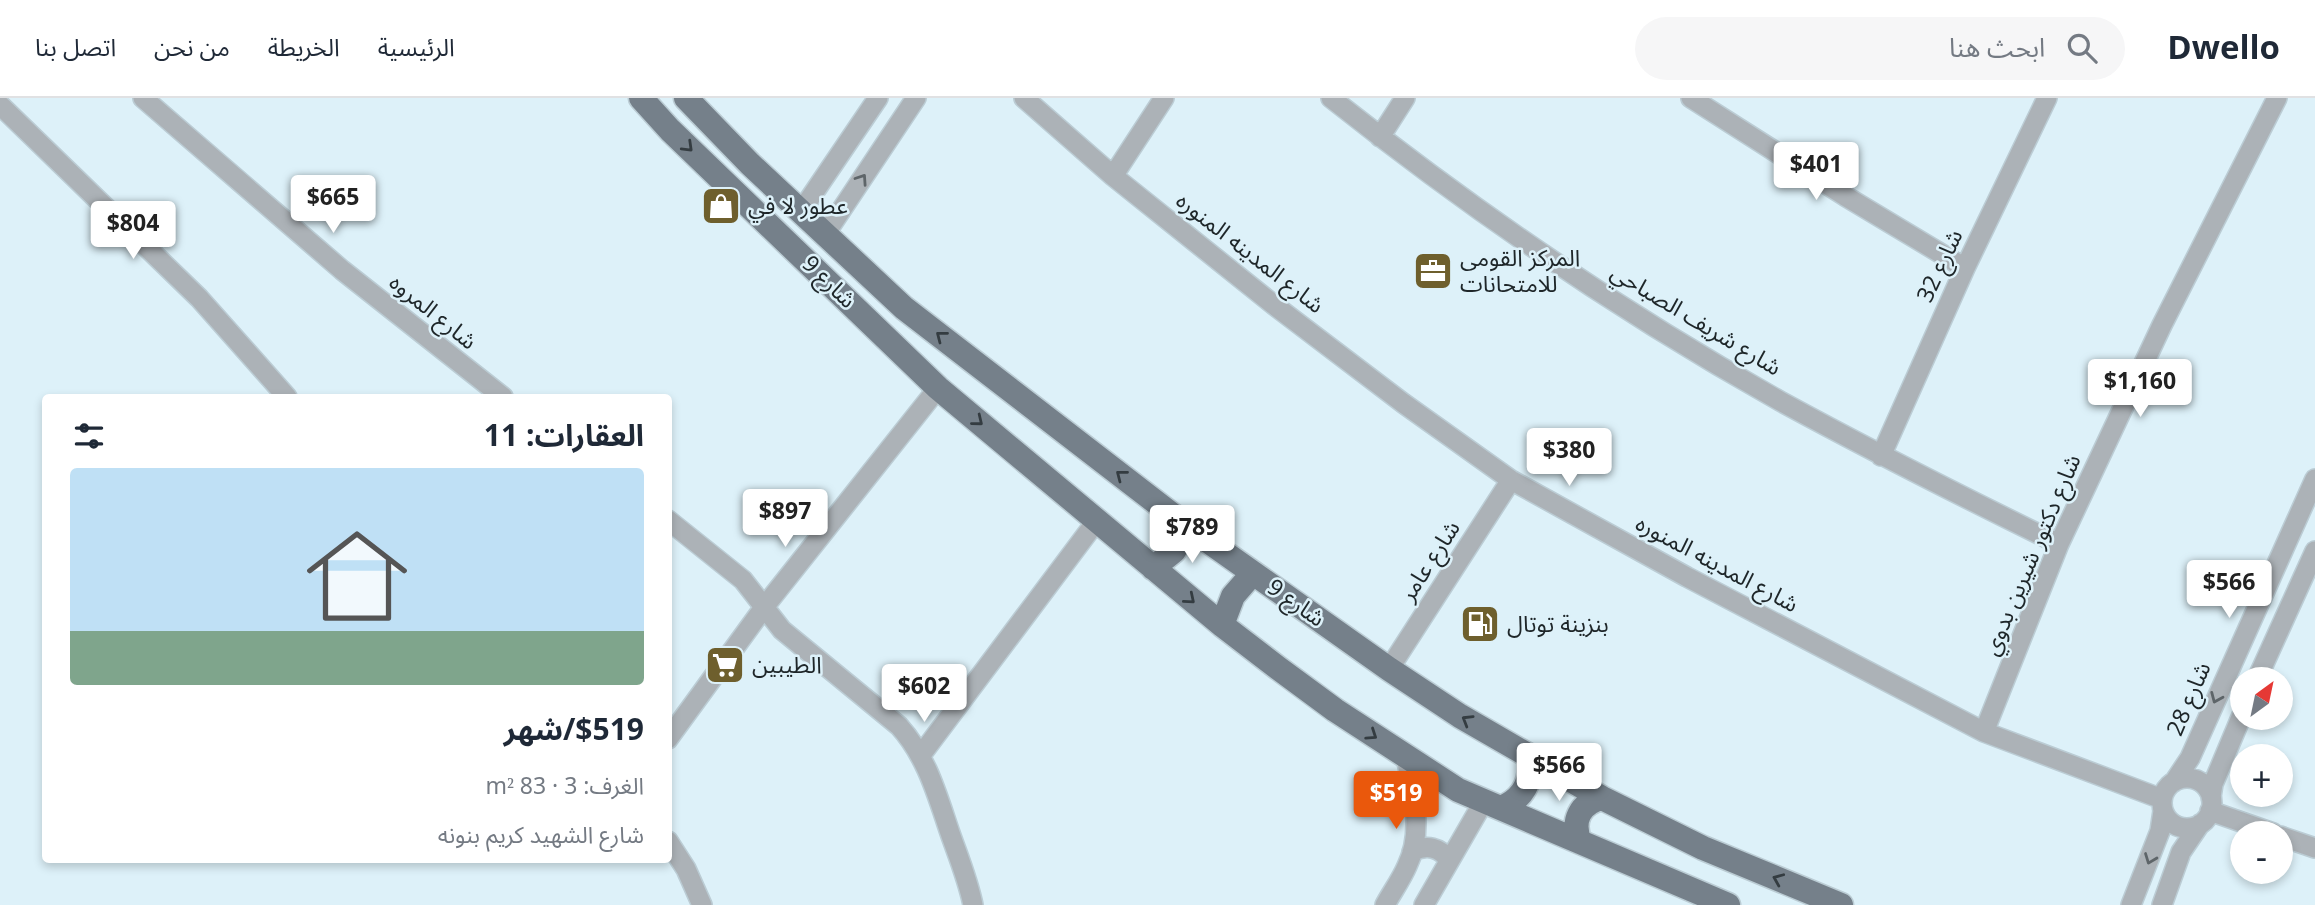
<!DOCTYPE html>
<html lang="ar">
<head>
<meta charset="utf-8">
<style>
	:root { --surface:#fff; --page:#f6f6f7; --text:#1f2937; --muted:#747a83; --line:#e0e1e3; --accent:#ea580c }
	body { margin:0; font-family:Georgia,"Noto Sans Arabic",serif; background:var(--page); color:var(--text); direction:rtl; height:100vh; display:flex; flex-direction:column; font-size:26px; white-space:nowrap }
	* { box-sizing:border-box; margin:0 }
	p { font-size:23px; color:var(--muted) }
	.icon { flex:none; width:38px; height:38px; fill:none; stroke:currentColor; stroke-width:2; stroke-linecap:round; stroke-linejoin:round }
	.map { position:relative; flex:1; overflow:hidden; direction:ltr }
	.details { position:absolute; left:42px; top:296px; width:630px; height:469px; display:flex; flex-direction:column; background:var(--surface); border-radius:7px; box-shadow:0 4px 10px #0003; direction:rtl }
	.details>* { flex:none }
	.needle { width:46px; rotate:33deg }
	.buttons { position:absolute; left:2230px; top:569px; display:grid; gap:14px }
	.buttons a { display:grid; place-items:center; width:63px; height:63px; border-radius:50%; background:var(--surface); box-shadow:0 4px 10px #0003; font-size:35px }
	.price { position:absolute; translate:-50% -60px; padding:0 16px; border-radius:7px; background:#fff; color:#222; font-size:23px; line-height:46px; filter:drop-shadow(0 2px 4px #0008) }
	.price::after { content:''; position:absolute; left:50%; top:42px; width:21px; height:16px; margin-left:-10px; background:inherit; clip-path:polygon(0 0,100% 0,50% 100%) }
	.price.current { background:var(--accent); color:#fff }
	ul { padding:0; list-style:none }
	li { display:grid; align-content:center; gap:14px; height:371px; padding:0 28px }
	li+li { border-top:2px solid var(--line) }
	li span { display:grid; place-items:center; height:217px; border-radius:7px; color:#555 }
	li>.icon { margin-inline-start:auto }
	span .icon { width:126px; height:126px; fill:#fffc; stroke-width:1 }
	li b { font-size:30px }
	h2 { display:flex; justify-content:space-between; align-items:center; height:84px; padding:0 28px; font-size:30px }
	header { display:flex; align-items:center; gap:42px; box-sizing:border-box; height:98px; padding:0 35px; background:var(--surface); border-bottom:2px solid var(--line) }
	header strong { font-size:33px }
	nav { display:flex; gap:38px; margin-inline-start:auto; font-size:24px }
	.search { width:490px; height:63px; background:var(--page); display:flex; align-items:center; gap:18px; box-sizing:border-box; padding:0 24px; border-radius:38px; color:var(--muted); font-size:26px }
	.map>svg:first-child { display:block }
</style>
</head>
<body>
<header>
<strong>Dwello</strong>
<div class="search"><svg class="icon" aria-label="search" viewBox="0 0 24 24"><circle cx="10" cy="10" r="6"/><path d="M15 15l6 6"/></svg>ابحث هنا</div>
<nav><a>الرئيسية</a><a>الخريطة</a><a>من نحن</a><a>اتصل بنا</a></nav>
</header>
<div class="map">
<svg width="2315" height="807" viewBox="0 0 2315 807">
	<rect width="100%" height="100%" fill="#ddf1f9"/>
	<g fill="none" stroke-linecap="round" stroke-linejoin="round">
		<g stroke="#bbccd4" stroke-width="22">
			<path id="minor" d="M 143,0 L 342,172 L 503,299
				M 1024,0 L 1113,78 L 1274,207 L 1403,305 L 1511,382 L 1687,479 L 1984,634 L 2162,701
				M 1331,0 C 1472,112 1623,215 1780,303 C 1872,353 1965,400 2059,446
				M 1691,0 L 1845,98 L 1965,170
				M 0,7 L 199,200 L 287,299
				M 1380,39 L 1405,0
				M 1113,78 L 1164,0
				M 800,115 L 878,0
				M 824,138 L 916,0
				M 1881,358 L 1965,170 L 2047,0
				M 668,422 L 743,482 L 782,532 L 899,628 C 927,659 937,697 950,735 C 958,758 968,782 973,807
				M 1389,571 L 1511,382
				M 2257,581 L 2315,453
				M 1984,634 L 2059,446 L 2162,227 L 2277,0
				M 668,641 L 765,508 L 938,290
				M 921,657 L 1098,421
				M2162 705a25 25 0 1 1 50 0a25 25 0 1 1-50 0Z
				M 2174,684 L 2190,660 L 2315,381
				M 2211,699 L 2213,686 L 2242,617
				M 2210,713 L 2273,735
				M 2280,738 L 2315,750
				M 668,743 L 686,771 L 702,807
				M 1412,754 C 1426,746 1441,749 1449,763
				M 1385,807 C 1392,794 1401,782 1407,768 C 1424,733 1413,695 1406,659
				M 1424,807 L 1484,703
				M 2131,807 L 2160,733 L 2163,713
				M 2162,807 L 2181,754 L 2200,726"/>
		</g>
		<g stroke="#bbccd4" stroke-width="27">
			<path id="major" d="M 641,0 L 670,32 L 938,290 L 1222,527 L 1278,570 L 1335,612 L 1458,692 L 1728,807
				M 686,0 L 750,66 L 904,210 L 1188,429 L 1389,571 L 1460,618 L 1602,700 L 1703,750 L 1841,807
				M 1153,470 L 1174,453 L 1188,429
				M 1222,527 L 1233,498 L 1253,475
				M 1501,710 C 1523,701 1533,683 1529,659
				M 1580,744 C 1571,723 1580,705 1602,700"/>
		</g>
		<use href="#minor" stroke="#acb2b7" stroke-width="19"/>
		<use href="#major" stroke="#75808a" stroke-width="24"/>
	</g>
	<defs><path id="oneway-chevron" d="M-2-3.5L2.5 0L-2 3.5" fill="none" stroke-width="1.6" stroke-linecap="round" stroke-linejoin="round" transform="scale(1.75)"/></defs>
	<g stroke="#343c41">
		<use href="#oneway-chevron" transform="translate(688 49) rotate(44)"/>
		<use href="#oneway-chevron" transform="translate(941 238) rotate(-142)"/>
		<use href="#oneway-chevron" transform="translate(978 323) rotate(39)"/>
		<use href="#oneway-chevron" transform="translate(1121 377) rotate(-142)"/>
		<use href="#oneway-chevron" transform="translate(1190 501) rotate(40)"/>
		<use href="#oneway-chevron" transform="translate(1467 622) rotate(-149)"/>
		<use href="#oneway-chevron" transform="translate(1372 637) rotate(34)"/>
		<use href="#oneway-chevron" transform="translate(1778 781) rotate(-157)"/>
	</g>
	<g stroke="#5e6569">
		<use href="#oneway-chevron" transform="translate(862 81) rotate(-56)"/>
		<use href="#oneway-chevron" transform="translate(2216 600) rotate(113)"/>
		<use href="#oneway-chevron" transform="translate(2150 761) rotate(111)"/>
	</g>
	<defs>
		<g id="shop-square" transform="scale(2.0125)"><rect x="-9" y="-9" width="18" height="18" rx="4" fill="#6e5f2d" stroke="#ddf1f9"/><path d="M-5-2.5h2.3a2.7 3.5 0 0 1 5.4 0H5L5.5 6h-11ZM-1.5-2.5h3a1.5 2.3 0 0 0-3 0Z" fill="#fff"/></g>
		<g id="office-square" transform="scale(2.0125)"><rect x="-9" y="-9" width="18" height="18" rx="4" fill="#6e5f2d" stroke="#ddf1f9"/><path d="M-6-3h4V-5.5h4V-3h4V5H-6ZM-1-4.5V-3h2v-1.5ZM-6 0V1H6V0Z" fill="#fff"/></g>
		<g id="fuel-square" transform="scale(2.0125)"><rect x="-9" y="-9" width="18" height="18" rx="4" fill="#6e5f2d" stroke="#ddf1f9"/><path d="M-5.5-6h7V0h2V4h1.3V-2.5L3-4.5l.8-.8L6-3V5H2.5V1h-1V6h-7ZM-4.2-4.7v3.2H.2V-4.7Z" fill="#fff"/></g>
		<g id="supermarket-square" transform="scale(2.0125)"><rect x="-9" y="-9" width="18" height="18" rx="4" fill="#6e5f2d" stroke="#ddf1f9"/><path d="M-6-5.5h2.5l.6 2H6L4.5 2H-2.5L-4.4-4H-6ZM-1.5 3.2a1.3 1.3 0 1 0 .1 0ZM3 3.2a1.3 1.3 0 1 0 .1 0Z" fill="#fff"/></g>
	</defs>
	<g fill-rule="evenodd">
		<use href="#shop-square" x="721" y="108"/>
		<use href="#office-square" x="1433" y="173"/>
		<use href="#fuel-square" x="1480" y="526"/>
		<use href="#supermarket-square" x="725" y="567"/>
	</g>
	<g text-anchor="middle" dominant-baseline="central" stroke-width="5" stroke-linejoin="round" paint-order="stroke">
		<g font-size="23" fill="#1e2629" stroke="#ddf1f9" text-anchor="start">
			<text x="748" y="108">عطور لا في</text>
			<text x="1460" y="160">المركز القومى<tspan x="1460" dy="26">للامتحانات</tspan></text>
			<text x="1507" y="526">بنزينة توتال</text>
			<text x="752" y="567">الطيبين</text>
		</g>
		<g font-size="23" fill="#1e2629" stroke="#ddf1f9">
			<text transform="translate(1250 155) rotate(38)">شارع المدينه المنوره</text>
			<text transform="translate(1940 168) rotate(-65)">شارع 32</text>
			<text transform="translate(829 184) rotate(44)">شارع 9</text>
			<text transform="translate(433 214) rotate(39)">شارع المروه</text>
			<text transform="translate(1696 222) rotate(31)">شارع شريف الصباحي</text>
			<text transform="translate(2032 457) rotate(-67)">شارع دكتور شيرين بدوي</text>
			<text transform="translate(1430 463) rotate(-57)">شارع عامر</text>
			<text transform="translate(1717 466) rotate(28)">شارع المدينه المنوره</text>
			<text transform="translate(1296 505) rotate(35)">شارع 9</text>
			<text transform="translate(2189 601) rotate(-67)">شارع 28</text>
		</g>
	</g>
</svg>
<div class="buttons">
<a><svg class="needle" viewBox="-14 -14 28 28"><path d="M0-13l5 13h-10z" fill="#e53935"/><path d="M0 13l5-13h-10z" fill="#747a83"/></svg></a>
<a>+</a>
<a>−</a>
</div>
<b class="price" style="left:1816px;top:104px">$401</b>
<b class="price" style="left:333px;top:137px">$665</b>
<b class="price" style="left:133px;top:163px">$804</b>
<b class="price" style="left:2140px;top:321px">$1,160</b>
<b class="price" style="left:1569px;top:390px">$380</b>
<b class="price" style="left:785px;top:451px">$897</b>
<b class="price" style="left:1192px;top:467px">$789</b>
<b class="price" style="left:2229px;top:522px">$566</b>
<b class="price" style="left:924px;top:626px">$602</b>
<b class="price" style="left:1559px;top:705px">$566</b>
<b class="price current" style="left:1396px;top:733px">$519</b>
<section class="details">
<h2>العقارات: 11<svg class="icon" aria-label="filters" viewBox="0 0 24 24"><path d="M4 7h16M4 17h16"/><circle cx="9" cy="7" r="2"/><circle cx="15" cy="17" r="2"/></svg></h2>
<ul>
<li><span style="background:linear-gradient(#bfe0f5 75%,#7fa58c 0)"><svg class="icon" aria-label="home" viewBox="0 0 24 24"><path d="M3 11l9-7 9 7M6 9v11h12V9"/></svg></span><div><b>$519/شهر</b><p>الغرف: 3 · 83 m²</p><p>شارع الشهيد كريم بنونه</p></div></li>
</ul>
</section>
</div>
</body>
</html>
